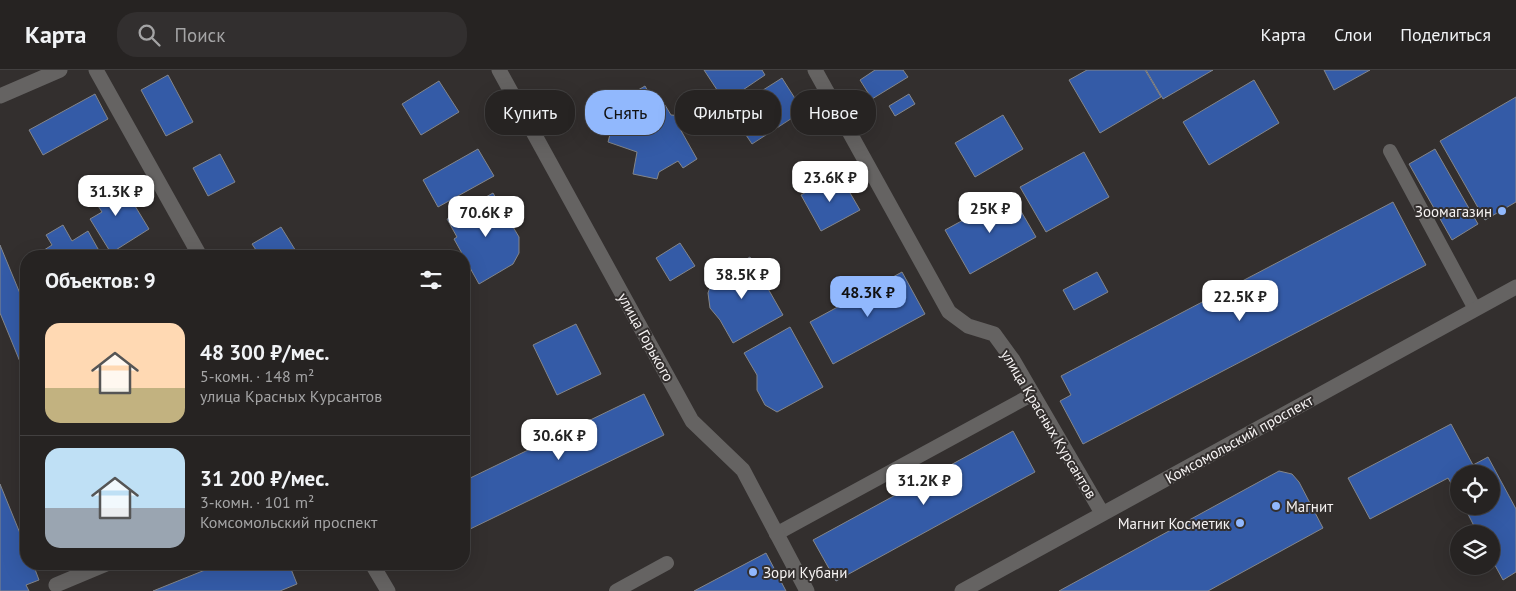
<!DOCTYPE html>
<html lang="ru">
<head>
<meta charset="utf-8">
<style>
	:root { --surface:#262322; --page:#322f2f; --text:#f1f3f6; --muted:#a4a4a5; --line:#424040; --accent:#91b8fd }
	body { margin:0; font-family:"PT Sans",sans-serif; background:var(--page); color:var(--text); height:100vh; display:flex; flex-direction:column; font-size:19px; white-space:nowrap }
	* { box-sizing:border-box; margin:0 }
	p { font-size:16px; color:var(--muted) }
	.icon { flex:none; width:28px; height:28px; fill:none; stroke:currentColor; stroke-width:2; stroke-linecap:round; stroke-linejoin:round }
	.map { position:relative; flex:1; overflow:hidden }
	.side { position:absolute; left:20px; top:180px; width:450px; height:320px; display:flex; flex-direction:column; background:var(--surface); border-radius:20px; box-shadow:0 5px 20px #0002,0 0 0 1px var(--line) }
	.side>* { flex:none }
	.banner { position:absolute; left:485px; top:20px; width:475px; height:45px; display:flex; gap:10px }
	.controls { position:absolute; left:1450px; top:395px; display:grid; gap:10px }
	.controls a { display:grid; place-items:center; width:50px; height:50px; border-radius:50%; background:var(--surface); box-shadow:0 5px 20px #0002,0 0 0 1px var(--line); font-size:25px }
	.price { position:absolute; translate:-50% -42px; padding:0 11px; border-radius:10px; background:#fff; color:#222; font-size:16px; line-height:32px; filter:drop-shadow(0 1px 2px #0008) }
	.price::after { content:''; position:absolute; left:50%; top:30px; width:15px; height:11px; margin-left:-8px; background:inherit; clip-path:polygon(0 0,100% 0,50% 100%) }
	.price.on { background:var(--accent); color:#111 }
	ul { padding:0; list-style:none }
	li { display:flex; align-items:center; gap:15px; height:125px; padding:0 25px }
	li+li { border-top:1px solid var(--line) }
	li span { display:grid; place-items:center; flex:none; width:140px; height:100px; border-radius:15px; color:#555 }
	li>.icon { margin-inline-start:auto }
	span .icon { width:60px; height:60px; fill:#fffc; stroke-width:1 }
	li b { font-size:21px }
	h2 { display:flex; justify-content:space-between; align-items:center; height:60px; padding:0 25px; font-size:21px }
	.pill { padding:0 18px; border-radius:20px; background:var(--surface); box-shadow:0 5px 20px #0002,0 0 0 1px var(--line); font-size:18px; line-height:45px }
	.pill.on { background:var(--accent); color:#111 }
	header { display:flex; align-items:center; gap:30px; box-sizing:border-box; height:70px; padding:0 25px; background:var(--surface); border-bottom:1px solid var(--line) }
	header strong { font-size:24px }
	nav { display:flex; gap:28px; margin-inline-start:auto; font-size:18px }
	.search { width:350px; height:45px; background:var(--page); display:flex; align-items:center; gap:12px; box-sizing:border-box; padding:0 18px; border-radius:20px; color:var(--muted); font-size:19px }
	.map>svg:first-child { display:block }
</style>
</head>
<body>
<header>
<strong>Карта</strong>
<div class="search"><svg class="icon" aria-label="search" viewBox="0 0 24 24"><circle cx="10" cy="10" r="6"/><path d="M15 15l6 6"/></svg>Поиск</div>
<nav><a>Карта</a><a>Слои</a><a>Поделиться</a></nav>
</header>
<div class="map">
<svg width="1516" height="521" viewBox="0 0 1516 521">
	<rect width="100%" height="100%" fill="#332f2e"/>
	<path fill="#345ba7" stroke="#84868a" d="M 704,0 L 762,0 L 765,5 L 725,32 Z
		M 875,0 L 903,0 L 908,7 L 872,29 L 860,10 Z
		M 1087,0 L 1145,0 L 1161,27 L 1100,63 L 1069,10 Z
		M 1146,0 L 1213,0 L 1163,29 Z
		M 1324,0 L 1370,0 L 1334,20 Z
		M 168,5 L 193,52 L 166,66 L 141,20 Z
		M 782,8 L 803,41 L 752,74 L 730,41 Z
		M 1254,10 L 1279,53 L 1209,95 L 1183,52 Z
		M 439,11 L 459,42 L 421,65 L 402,34 Z
		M 645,16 L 658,39 L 665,35 L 671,45 L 684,46 L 679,57 L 697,89 L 683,98 L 678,91 L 659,102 L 657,109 L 633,104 L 637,82 L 608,72 L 614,49 L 625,42 L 619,31 Z
		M 95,24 L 108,49 L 43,85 L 29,60 Z
		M 909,24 L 915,34 L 895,46 L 889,36 Z
		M 1516,27 L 1516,132 L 1485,150 L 1440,71 Z
		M 1003,45 L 1023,79 L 975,107 L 955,73 Z
		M 478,79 L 494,106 L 438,137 L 423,110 Z
		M 1435,79 L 1478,154 L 1452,170 L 1409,94 Z
		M 1084,82 L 1109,127 L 1046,162 L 1020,117 Z
		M 220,84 L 235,112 L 208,126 L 193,98 Z
		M 839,104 L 860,140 L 821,161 L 801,125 Z
		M 104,108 L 119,132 L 129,126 L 149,159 L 111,183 L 90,149 L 102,142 L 87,119 Z
		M 493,123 L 519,167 L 519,183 L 513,194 L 479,214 L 454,169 L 457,167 L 447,149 Z
		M 1011,124 L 1036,167 L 970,204 L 945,160 Z
		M 1393,132 L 1426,195 L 1083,374 L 1060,331 L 1071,325 L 1061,306 Z
		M 63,155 L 72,171 L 88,161 L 102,186 L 44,186 L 41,182 L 52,175 L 46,165 Z
		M 281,157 L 299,186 L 260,186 L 252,174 Z
		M 680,173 L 695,196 L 670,211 L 656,188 Z
		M 0,175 L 26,238 L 26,298 L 23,299 L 0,243 Z
		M 750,187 L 783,245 L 733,273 L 720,250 L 710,238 L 708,223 L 713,208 Z
		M 902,202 L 925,244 L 833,294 L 810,252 Z
		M 1097,202 L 1108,222 L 1074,240 L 1063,220 Z
		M 576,254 L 601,304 L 557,325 L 533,275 Z
		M 790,257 L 823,317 L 777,342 L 765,335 L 757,320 L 757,305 L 744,283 Z
		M 644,324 L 664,365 L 464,462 L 464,411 Z
		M 1451,354 L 1473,395 L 1488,387 L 1516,439 L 1516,502 L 1503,510 L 1491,488 L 1491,464 L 1478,464 L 1464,436 L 1491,436 L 1491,404 L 1459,404 L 1459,427 L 1448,408 L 1370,449 L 1348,408 Z
		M 1013,361 L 1035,402 L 836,511 L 813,470 Z
		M 1279,401 L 1292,404 L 1299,412 L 1323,458 L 1208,521 L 1059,521 Z
		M 0,414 L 26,478 L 26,494 L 33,494 L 39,510 L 26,515 L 29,521 L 0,521 Z
		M 766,483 L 786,521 L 694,521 Z
		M 220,494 L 289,494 L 297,514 L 280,521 L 153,521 Z"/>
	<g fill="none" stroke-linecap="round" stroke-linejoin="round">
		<path stroke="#656362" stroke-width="14" d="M 1390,81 L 1475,239
			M 776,464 L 1033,324
			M 616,521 L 667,493"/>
		<path stroke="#656362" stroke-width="15" d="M 96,0 L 200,186
			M 499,0 L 692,351 L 743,400 L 807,521
			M 815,0 L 949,242 L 968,256 L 994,264 L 1013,290 L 1102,443
			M 0,26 L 60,0
			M 372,494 L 388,521
			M 56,515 L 106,494
			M 962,521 L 1516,217"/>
	</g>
	<g fill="#91b8fd" stroke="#332f2e" stroke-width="2">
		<circle cx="1502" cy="141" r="5"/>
		<circle cx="1276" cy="436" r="5"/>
		<circle cx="1240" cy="453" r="5"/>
		<circle cx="753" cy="502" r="5"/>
	</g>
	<g text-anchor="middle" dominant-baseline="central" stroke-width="4" stroke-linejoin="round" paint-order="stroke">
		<g font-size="15" fill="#f6f3f3" stroke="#332f2e" text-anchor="end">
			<text x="1492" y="141">Зоомагазин</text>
			<text x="1286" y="436" text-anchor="start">Магнит</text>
			<text x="1230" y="453">Магнит Косметик</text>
			<text x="763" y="502" text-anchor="start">Зори Кубани</text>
		</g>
		<g font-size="15" fill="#f6f3f3" stroke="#332f2e">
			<text transform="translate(646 267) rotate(61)">улица Горького</text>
			<text transform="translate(1049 354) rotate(59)">улица Красных Курсантов</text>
			<text transform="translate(1239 369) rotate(-29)">Комсомольский проспект</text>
		</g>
	</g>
</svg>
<div class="controls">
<a><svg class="icon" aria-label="locate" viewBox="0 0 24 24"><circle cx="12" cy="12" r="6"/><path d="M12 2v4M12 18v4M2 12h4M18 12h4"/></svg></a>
<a><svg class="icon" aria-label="layers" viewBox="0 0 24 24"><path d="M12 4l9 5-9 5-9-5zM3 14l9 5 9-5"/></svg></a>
</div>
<b class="price" style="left:830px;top:133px">23.6K ₽</b>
<b class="price" style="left:116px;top:147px">31.3K ₽</b>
<b class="price" style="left:990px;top:164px">25K ₽</b>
<b class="price" style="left:486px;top:168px">70.6K ₽</b>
<b class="price" style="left:742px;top:230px">38.5K ₽</b>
<b class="price on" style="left:868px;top:248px">48.3K ₽</b>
<b class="price" style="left:1240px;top:252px">22.5K ₽</b>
<b class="price" style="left:559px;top:391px">30.6K ₽</b>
<b class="price" style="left:924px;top:436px">31.2K ₽</b>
<div class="banner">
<a class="pill">Купить</a>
<a class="pill on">Снять</a>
<a class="pill">Фильтры</a>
<a class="pill">Новое</a>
</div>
<section class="side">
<h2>Объектов: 9<svg class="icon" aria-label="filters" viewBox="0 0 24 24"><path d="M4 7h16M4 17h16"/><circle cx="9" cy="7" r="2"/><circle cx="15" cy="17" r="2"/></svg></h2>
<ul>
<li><span style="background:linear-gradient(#ffd9b3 65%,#c2b280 0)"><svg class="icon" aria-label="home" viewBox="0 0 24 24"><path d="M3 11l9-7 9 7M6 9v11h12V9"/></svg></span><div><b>48 300 ₽/мес.</b><p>5-комн. · 148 m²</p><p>улица Красных Курсантов</p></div></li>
<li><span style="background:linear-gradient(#bfe0f5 60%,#9aa5b1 0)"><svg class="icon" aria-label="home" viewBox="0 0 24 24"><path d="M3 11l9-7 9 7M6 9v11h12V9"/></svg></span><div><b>31 200 ₽/мес.</b><p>3-комн. · 101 m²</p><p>Комсомольский проспект</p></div></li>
</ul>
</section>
</div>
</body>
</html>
